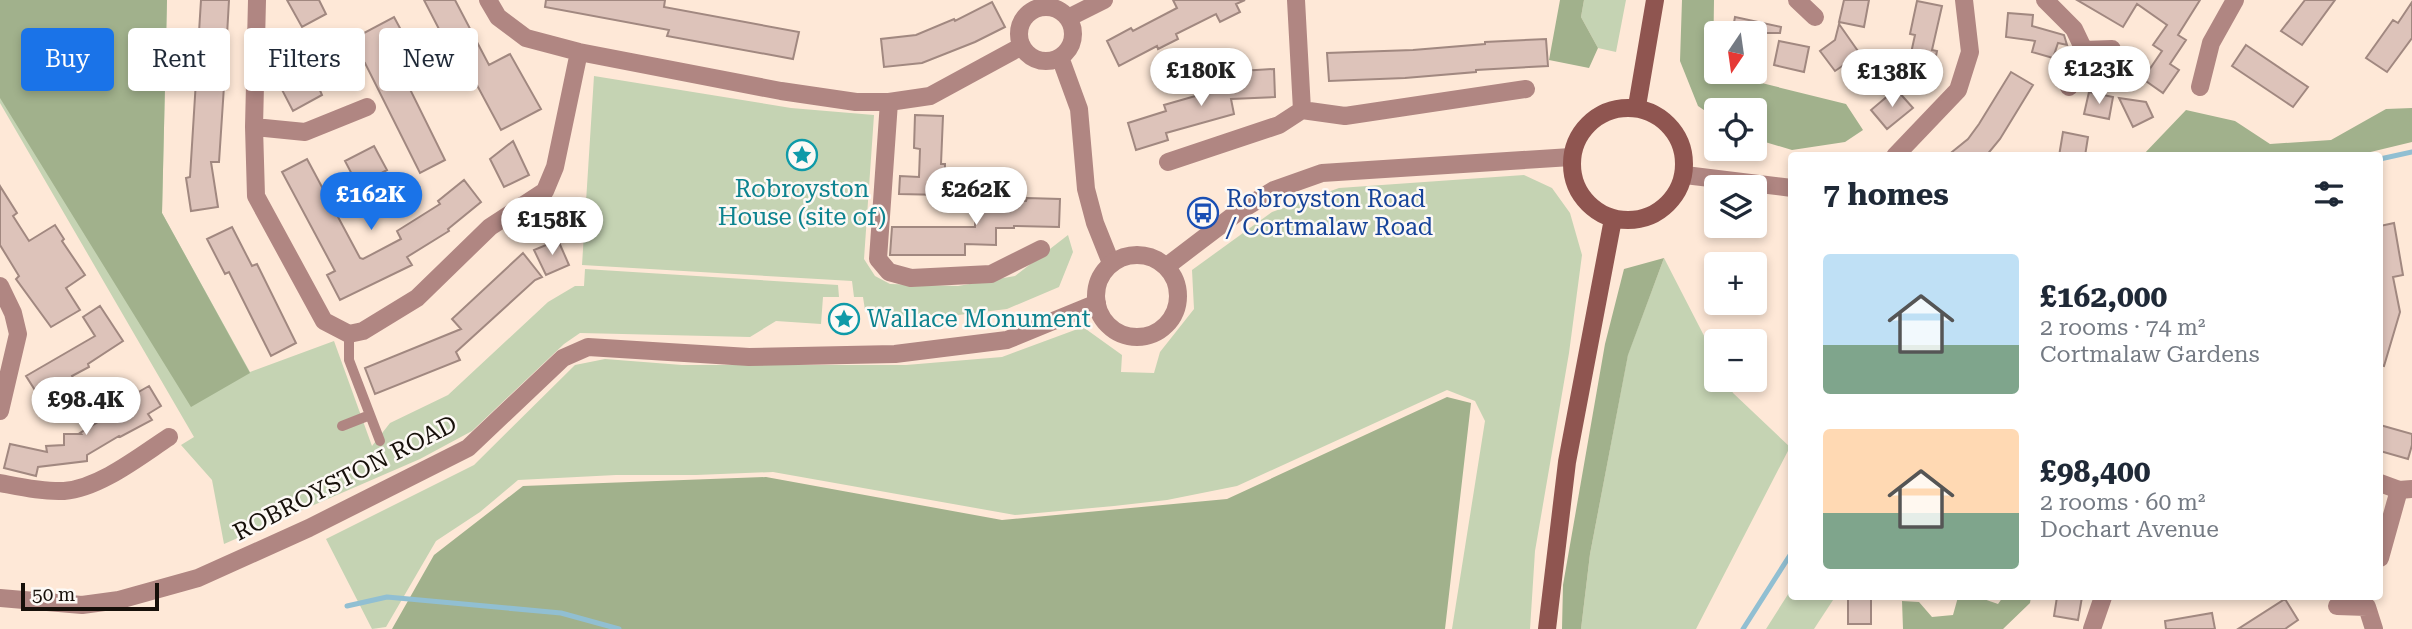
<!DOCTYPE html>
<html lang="en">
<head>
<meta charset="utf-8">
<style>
	:root { --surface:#fff; --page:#f6f6f7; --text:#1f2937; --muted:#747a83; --accent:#1a73e8 }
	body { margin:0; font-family:"Roboto Serif",serif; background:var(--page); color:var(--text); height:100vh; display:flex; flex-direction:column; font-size:26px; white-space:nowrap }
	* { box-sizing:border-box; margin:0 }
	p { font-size:23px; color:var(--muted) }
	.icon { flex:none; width:38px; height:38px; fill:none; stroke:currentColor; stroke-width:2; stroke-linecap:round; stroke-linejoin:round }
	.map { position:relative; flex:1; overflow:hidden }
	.details { position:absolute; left:1788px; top:152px; width:595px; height:448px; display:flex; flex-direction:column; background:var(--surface); border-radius:7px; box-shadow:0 4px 10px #0003 }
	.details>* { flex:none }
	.top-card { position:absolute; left:21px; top:28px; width:665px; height:63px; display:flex; gap:14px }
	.needle { width:46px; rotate:193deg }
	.buttons { position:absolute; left:1704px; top:21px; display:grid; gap:14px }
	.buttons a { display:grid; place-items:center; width:63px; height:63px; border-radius:7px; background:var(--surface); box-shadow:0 4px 10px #0003; font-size:35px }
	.scale { position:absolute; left:21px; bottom:18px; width:138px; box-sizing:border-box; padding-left:7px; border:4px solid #17100a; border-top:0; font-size:19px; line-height:24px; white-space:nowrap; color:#17100a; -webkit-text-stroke:5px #fdf9f5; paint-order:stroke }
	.price { position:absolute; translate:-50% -60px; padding:0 16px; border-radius:24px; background:#fff; color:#222; font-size:23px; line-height:46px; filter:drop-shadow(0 2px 4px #0008) }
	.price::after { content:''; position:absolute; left:50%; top:42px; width:21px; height:16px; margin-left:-10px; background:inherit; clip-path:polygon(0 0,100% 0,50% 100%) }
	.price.current { background:var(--accent); color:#fff }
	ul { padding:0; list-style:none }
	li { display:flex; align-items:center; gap:21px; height:175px; padding:0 35px }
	li span { display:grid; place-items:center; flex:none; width:196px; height:140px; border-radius:7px; color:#555 }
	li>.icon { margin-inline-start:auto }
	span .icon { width:84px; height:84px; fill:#fffc; stroke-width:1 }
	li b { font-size:30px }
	h2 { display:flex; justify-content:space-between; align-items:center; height:84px; padding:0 35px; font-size:30px }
	.pill { padding:0 24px; border-radius:7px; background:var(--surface); box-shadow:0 4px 10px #0003; font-size:24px; line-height:63px }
	.pill.current { background:var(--accent); color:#fff }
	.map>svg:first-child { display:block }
</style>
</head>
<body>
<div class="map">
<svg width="2412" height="629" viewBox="0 0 2412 629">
	<rect width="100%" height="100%" fill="#fee8d7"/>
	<path fill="#c5d3b3" d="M 0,0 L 167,0 L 162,213 L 250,372 L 334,341 L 372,446 L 390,423 L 448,395 L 548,302 L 575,286 L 584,286 L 585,269 L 838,285 L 839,297 L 823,297 L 821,324 L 776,321 L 750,337 L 580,333 L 564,344 L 472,431 L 420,459 L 224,544 L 212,480 L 181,445 L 194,437 L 0,103 Z
		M 1584,0 L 1626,0 L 1616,52 L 1598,48 L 1581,17 Z
		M 594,76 L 791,108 L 874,115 L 864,259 L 875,276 L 890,284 L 958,286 L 1015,276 L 1068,235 L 1073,252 L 1059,287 L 1007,309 L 926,319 L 865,310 L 863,297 L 854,297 L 852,281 L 582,265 Z
		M 1524,175 L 1552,188 L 1570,213 L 1582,255 L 1569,353 L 1535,551 L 1530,629 L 1452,629 L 1485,421 L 1475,401 L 1447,390 L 1237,486 L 1167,500 L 1114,506 L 1015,515 L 773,472 L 696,475 L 616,475 L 518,480 L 480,512 L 436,541 L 386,627 L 372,629 L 326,539 L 474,465 L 575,365 L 605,359 L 682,365 L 906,365 L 1002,357 L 1083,327 L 1122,355 L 1121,372 L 1154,373 L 1160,352 L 1194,309 L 1192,270 L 1272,212 L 1339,188 Z
		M 1664,258 L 1717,361 L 1717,380 L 1727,380 L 1733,393 L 1790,447 L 1696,629 L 1581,629 L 1590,554 L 1628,354 Z
		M 1792,588 L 1792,597 L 1835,597 L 1814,629 L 1766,629 Z"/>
	<path fill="#a1b18c" d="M 0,0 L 167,0 L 162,213 L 250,373 L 191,407 L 0,98 Z
		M 1560,0 L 1584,0 L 1581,17 L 1598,48 L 1589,68 L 1549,60 Z
		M 1682,0 L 1714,0 L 1713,71 L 1846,104 L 1863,130 L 1845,142 L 1792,150 L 1755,139 L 1755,110 L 1717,110 L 1717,119 L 1698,106 L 1680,61 Z
		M 2412,108 L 2412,142 L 2354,156 L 2142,156 L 2186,110 L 2235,121 L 2270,144 L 2331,140 L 2386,109 Z
		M 1664,258 L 1628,355 L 1590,554 L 1581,629 L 1562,629 L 1563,585 L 1605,344 L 1624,269 Z
		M 1447,397 L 1471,403 L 1445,629 L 392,629 L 434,555 L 523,486 L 766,477 L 1002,520 L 1227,499 Z
		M 1958,597 L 1978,597 L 1998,604 L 2003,597 L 2031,597 L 2030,603 L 2003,629 L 1903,629 L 1902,601 L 1919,602 L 1932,617 L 1953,615 Z"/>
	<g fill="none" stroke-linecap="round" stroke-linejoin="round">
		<path stroke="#91bfd2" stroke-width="5" d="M 2380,159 L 2412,152
			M 347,606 L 387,597 L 561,613 L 619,629
			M 1743,629 L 1792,552"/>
	</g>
	<path fill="#ddc3ba" stroke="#a18880" stroke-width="2" d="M 201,0 L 229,0 L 225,71 L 219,162 L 211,162 L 218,207 L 191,211 L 186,178 L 190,177 Z
		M 287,0 L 319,0 L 326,14 L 302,27 Z
		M 424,0 L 455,0 L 489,65 L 510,54 L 541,109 L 501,130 L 463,59 L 456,62 Z
		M 546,0 L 665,0 L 664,7 L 799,32 L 793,59 L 667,36 L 669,30 L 545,7 Z
		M 1173,0 L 1245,0 L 1236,4 L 1240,12 L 1220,22 L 1216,14 L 1176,34 L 1178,39 L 1158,49 L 1157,46 L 1119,66 L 1107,41 L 1131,28 L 1133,31 L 1177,8 Z
		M 1844,0 L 1869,0 L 1864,27 L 1839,22 Z
		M 2077,0 L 2200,0 L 2178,35 L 2186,40 L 2170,64 L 2179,70 L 2163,93 L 2143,79 L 2162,51 L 2153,45 L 2167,25 L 2137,4 L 2123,27 Z
		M 2305,0 L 2335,0 L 2302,45 L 2281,31 Z
		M 1917,1 L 1942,6 L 1932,50 L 1937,51 L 1931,81 L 1906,76 L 1915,35 L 1910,34 Z
		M 992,2 L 1005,27 L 975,42 L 922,63 L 884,67 L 881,39 L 916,35 L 954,19 L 955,21 Z
		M 2412,2 L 2412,38 L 2387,72 L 2366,58 L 2393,20 L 2398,23 Z
		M 2008,13 L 2033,15 L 2032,26 L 2064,35 L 2067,45 L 2058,43 L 2053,58 L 2032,52 L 2035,41 L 2006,37 Z
		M 394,17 L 415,56 L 398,65 L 445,160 L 420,173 L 365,63 L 319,88 L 322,95 L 293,111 L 280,86 L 318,65 L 315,59 Z
		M 1735,17 L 1781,27 L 1780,33 L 1732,33 Z
		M 1839,24 L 1860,54 L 1835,71 L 1820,51 L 1835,40 Z
		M 1546,39 L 1548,66 L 1476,70 L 1476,72 L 1405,78 L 1329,81 L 1327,53 L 1413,50 L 1485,44 L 1485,42 Z
		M 1779,41 L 1809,47 L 1804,72 L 1774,65 Z
		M 2246,45 L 2308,87 L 2293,107 L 2232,66 Z
		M 1274,69 L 1275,97 L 1231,99 L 1234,114 L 1166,133 L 1168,140 L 1136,150 L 1128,123 L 1166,111 L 1164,105 L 1241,83 L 1241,71 Z
		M 2011,72 L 2033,85 L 2000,139 L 1986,156 L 1947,156 L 1968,139 L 1979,124 Z
		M 1896,89 L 1913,108 L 1887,129 L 1871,110 Z
		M 2089,92 L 2113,97 L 2109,119 L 2084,114 Z
		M 2119,98 L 2146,102 L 2153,117 L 2133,127 Z
		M 915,115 L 943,116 L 941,164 L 945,164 L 944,195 L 899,194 L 900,176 L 919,177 L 920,149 L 914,148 Z
		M 2063,132 L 2088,137 L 2085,156 L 2059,156 Z
		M 513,141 L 529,175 L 504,187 L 490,159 Z
		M 374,146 L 387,170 L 358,186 L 345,161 Z
		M 307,159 L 360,258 L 363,259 L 401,239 L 397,231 L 440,204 L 438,201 L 464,180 L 481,202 L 448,229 L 449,231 L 407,257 L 412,265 L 340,300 L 327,275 L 335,271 L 282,172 Z
		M 0,186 L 17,213 L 13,216 L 29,241 L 55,225 L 64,239 L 62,241 L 85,275 L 66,288 L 80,310 L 51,327 L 16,279 L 19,276 L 0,245 Z
		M 1027,198 L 1060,199 L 1059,227 L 1014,226 L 1014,228 L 996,228 L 996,245 L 965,244 L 965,255 L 890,255 L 892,227 L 975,227 L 976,199 L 1026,201 Z
		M 2394,223 L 2403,275 L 2393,277 L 2400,312 L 2384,366 L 2380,365 L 2380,226 Z
		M 232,227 L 252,266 L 257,264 L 296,343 L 271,356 L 229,272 L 225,274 L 207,239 Z
		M 558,240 L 569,265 L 546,275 L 534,250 Z
		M 523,253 L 542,277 L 535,280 L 456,352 L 460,360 L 375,394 L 365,368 L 461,329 L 452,319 Z
		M 100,306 L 123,341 L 88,364 L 89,367 L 72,376 L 83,397 L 66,407 L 55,388 L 40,398 L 26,376 L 95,336 L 83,317 Z
		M 149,386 L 161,406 L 148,414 L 152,420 L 120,437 L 119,436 L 87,455 L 87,461 L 38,467 L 36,476 L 4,468 L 10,444 L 47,452 L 46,446 L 64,445 L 64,434 L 81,434 L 80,433 L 124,406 L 121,402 Z
		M 2380,425 L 2412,434 L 2412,445 L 2408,459 L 2380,451 Z
		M 2057,597 L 2082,597 L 2078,620 L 2054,616 Z
		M 1848,599 L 1871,599 L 1871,624 L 1848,624 Z
		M 2285,599 L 2298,620 L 2285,629 L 2238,629 Z
		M 2212,613 L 2215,629 L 2166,629 L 2165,621 Z"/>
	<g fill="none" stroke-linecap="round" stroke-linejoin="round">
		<path stroke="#b08682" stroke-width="10" d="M 349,334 L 349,360 L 380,441
			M 342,426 L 370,415"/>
		<path stroke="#b08682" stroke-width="18" d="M 257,0 L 254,127 L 256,196 L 324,321 L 349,334 L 363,331 L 417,298 L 490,227 L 545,191 L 555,167 L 579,52
			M 488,0 L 498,17 L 526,38 L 579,52 L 781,91 L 856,102 L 889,102 L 930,96 L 1022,46
			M 1296,0 L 1302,110
			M 1797,0 L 1815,17
			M 2045,0 L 2074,29 L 2084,50
			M1019 34a27 27 0 1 1 54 0a27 27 0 1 1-54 0Z
			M 1068,18 L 1104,0
			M 1060,57 L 1079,109 L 1086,189 L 1095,223 L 1111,263
			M 2069,87 L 2084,50 L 2112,49
			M 2200,87 L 2211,43 L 2235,0
			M 889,102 L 878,259 L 889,272 L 911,278 L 991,274 L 1041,249
			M 254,127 L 305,132 L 367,107
			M 1895,156 L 1958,90 L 1970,52 L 1964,0
			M 1168,162 L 1279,125 L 1302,110 L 1345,116 L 1526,89
			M 1685,175 L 1792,188
			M 0,286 L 13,313 L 18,334 L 0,411
			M 0,483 C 21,487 43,492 64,491 C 100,488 140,456 169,437
			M 2380,483 L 2399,490 L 2412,489
			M 2380,558 L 2399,490
			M 2337,606 L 2367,607 L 2374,629
			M 2092,629 L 2103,597"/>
		<path stroke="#b08682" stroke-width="18" d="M1096 296a41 41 0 1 1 82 0a41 41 0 1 1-82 0Z
			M 1167,266 L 1238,212 L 1274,190 L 1322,173 L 1571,157
			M 0,598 L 82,605 L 119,600 L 198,578 L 309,528 L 468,448 L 563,358 L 588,347 L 749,357 L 895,354 L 1007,340 L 1097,303"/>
		<path stroke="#8f5550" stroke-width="18" d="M 1637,106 L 1655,0
			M1572 164a56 56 0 1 1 112 0a56 56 0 1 1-112 0Z
			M 1547,629 L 1567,462 L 1613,219"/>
	</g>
	<defs>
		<g id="sight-ring" transform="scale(1.575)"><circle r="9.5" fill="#fdf9f5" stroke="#0f9aa8" stroke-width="1.5"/><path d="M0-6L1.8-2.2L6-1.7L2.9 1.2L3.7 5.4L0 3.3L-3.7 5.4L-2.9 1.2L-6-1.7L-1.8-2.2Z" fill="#0f9aa8"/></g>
		<g id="bus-ring" transform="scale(1.575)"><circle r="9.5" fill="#fdf9f5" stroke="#1a4fb4" stroke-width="1.5"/><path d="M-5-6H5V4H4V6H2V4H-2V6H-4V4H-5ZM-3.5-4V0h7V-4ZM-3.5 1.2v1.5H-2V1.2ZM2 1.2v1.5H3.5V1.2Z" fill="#1a4fb4"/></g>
	</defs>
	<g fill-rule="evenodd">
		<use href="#sight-ring" x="802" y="155"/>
		<use href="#bus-ring" x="1203" y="213"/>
		<use href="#sight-ring" x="844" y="319"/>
	</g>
	<g text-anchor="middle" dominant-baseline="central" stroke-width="5" stroke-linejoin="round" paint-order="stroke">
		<g font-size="24" fill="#0d838f" stroke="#fdf9f5">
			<text x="802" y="189">Robroyston<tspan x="802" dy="28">House (site of)</tspan></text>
			<text x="867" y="319" text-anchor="start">Wallace Monument</text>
		</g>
		<g font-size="24" fill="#164399" stroke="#fdf9f5" text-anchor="start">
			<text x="1226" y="199">Robroyston Road<tspan x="1226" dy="28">/ Cortmalaw Road</tspan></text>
		</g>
		<g font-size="24" fill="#17100a" stroke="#fdf9f5">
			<text transform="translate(345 478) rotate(-27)">ROBROYSTON ROAD</text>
		</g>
	</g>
</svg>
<div class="buttons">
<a><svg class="needle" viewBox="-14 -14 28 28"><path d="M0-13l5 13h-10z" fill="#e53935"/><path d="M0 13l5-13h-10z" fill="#747a83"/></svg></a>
<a><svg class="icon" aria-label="locate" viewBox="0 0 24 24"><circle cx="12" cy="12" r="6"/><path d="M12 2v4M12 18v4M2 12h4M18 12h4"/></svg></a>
<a><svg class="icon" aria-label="layers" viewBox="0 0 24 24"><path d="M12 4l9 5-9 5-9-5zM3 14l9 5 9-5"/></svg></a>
<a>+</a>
<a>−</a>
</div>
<div class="scale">50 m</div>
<b class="price" style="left:2099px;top:106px">£123K</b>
<b class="price" style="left:1201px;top:108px">£180K</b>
<b class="price" style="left:1892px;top:109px">£138K</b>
<b class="price" style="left:976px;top:227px">£262K</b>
<b class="price current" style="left:371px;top:232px">£162K</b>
<b class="price" style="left:552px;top:257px">£158K</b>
<b class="price" style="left:86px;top:437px">£98.4K</b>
<div class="top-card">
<a class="pill current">Buy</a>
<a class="pill">Rent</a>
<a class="pill">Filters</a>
<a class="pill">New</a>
</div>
<section class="details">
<h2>7 homes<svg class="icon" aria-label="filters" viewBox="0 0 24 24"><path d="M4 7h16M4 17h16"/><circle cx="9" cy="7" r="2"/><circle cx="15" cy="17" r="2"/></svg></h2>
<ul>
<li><span style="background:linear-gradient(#bfe0f5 65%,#7fa58c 0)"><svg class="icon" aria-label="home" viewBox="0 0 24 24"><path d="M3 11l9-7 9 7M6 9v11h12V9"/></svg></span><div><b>£162,000</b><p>2 rooms · 74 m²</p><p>Cortmalaw Gardens</p></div></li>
<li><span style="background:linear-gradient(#ffd9b3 60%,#7fa58c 0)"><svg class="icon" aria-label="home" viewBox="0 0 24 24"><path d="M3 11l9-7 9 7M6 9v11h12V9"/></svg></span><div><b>£98,400</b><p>2 rooms · 60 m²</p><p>Dochart Avenue</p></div></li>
</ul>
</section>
</div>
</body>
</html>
